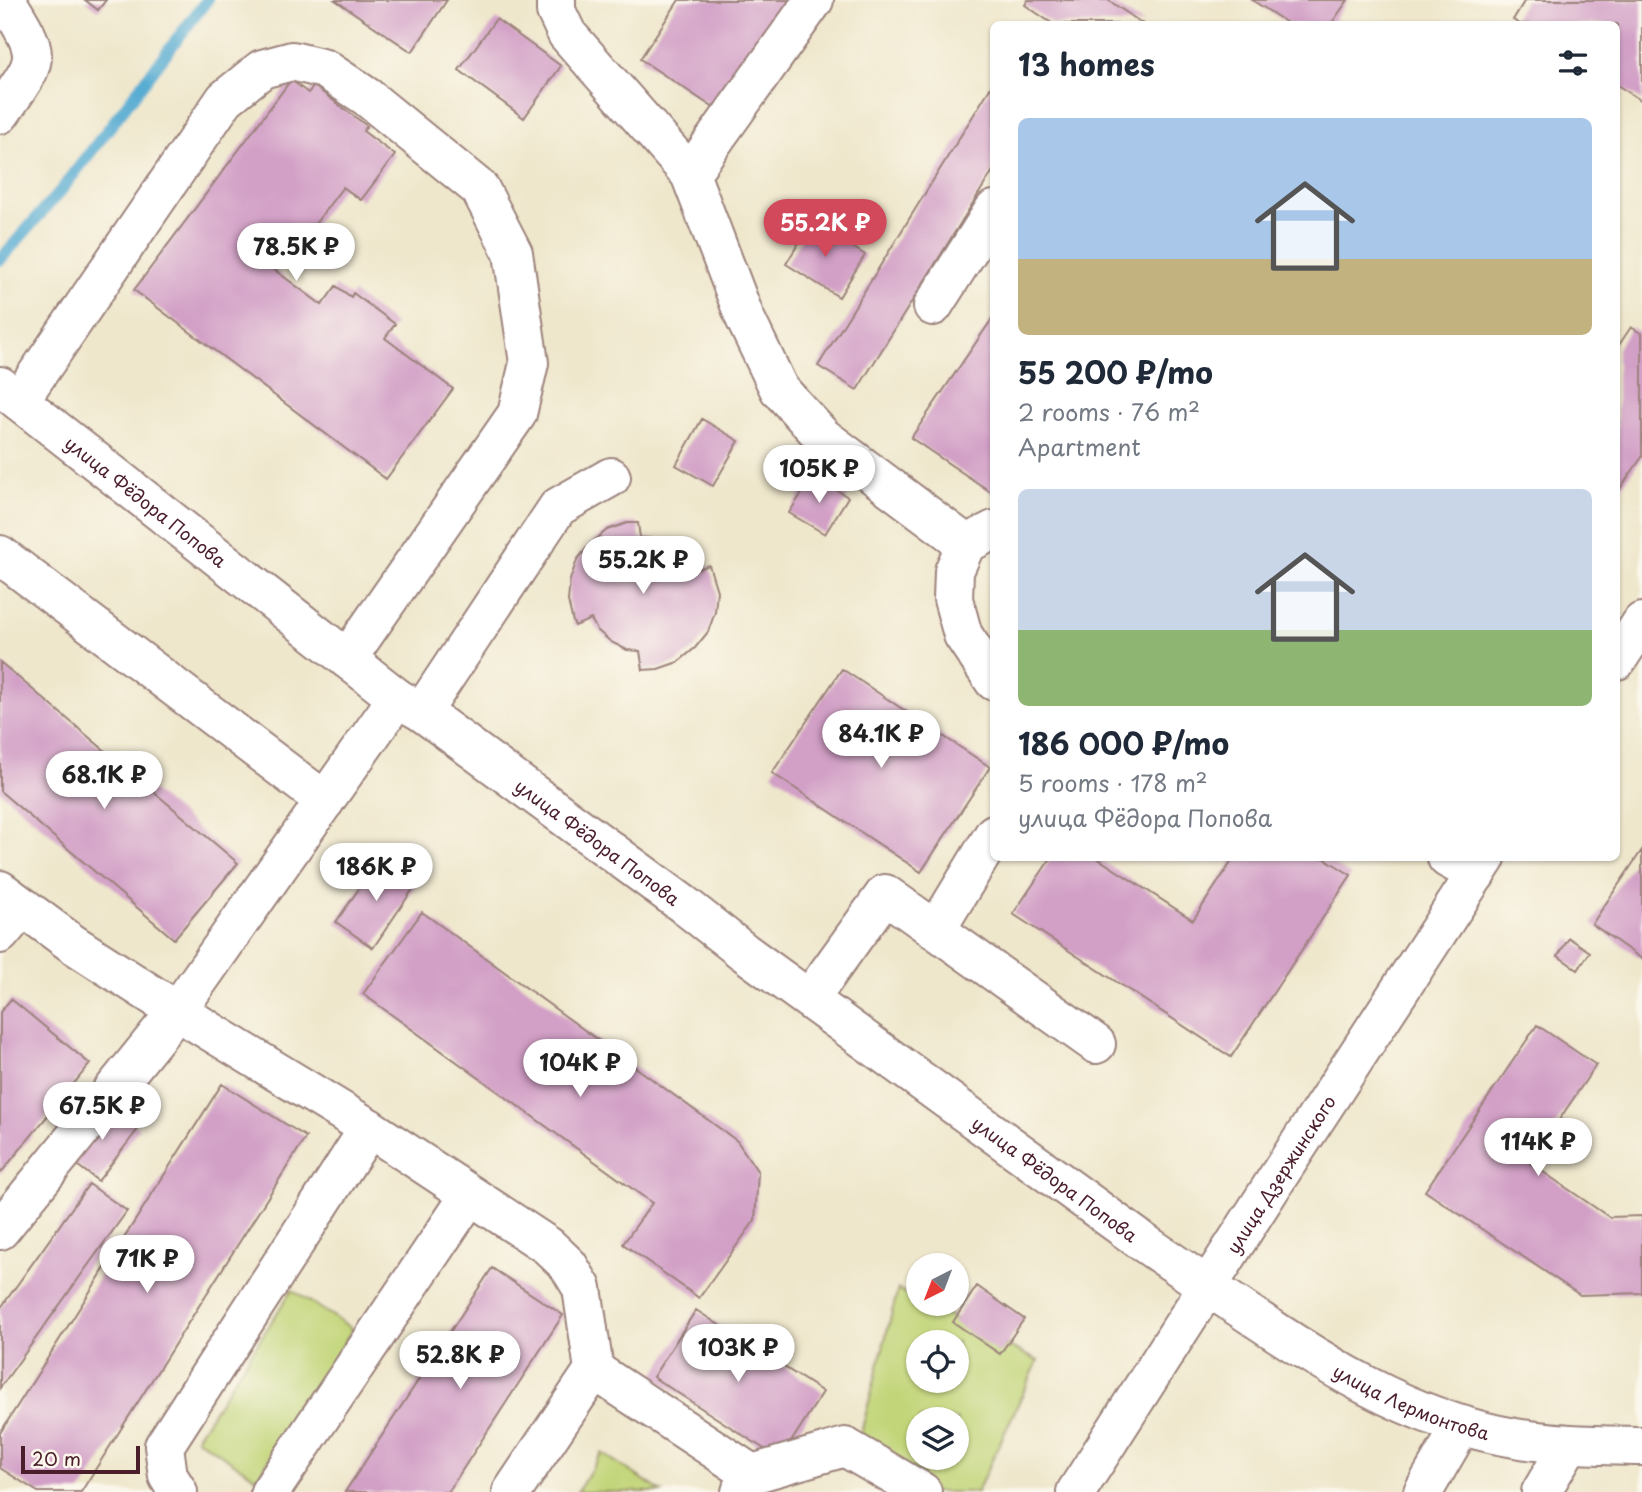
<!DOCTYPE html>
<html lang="en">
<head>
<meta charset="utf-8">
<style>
	:root { --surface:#fff; --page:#f6f6f7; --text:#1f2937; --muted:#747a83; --accent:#d1495b }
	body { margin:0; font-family:"Playpen Sans",sans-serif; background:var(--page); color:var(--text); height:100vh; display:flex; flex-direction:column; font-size:26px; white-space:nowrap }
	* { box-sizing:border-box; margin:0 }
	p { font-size:23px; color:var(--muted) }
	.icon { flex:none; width:38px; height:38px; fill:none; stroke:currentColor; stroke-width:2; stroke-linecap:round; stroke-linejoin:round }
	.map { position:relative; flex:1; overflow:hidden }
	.side { position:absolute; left:990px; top:21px; width:630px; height:840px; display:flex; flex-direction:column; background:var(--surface); border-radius:10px; box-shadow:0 2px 5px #0004 }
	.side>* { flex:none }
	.needle { width:46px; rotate:222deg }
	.tools { position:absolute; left:906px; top:1253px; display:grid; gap:14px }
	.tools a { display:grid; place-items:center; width:63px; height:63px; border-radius:50%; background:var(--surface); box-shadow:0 2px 5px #0004; font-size:35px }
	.scale { position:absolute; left:21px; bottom:18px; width:119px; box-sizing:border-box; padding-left:7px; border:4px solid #4a1f2b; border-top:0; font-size:19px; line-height:24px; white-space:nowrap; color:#4a1f2b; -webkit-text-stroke:5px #fbf7ec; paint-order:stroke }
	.price { position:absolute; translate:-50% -60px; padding:0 16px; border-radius:24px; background:#fff; color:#222; font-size:23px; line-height:46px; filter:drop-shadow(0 2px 4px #0008) }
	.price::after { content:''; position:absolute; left:50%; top:42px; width:21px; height:16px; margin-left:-10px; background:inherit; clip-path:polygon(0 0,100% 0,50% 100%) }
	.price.active { background:var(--accent); color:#fff }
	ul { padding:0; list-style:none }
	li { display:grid; align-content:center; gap:14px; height:371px; padding:0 28px }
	li span { display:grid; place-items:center; height:217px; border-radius:10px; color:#555 }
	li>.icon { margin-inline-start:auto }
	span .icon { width:126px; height:126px; fill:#fffc; stroke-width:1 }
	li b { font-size:30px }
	h2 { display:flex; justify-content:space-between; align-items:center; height:84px; padding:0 28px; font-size:30px }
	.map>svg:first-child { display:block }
</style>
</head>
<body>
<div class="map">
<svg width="1642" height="1492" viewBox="0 0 1642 1492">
	<rect width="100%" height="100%" fill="#fbf7ec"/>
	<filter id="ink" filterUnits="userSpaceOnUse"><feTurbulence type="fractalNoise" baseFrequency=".0143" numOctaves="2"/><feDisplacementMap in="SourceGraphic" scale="14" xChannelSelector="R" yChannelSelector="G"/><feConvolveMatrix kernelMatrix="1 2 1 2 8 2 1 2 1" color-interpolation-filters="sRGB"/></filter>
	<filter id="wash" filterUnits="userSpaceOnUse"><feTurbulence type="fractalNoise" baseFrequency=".00686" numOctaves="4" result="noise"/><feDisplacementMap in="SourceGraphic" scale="28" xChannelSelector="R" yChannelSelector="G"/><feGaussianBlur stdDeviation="1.57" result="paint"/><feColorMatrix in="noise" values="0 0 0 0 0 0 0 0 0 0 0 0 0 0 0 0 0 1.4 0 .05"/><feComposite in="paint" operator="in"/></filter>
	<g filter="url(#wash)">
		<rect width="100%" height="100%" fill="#efe7cc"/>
		<path fill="#c2d579" stroke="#867a52" stroke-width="2" fill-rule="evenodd" d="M 898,1289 L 919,1300 L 919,1304 L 926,1304 L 1038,1361 L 977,1492 L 916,1492 L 854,1460 ZM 919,1342 L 957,1342 L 957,1381 L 919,1381 ZM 919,1419 L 957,1419 L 957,1458 L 919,1458 Z
			M 292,1290 L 353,1329 L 257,1478 L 196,1438 Z
			M 602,1453 L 662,1492 L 577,1492 Z"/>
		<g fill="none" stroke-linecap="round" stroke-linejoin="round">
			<path stroke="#56acd2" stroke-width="12" d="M 0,260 L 63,188 L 207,0"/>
		</g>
		<g id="blocks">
			<path fill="#d29fc6" d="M 85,0 L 106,0 L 98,10 Z
				M 335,0 L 447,0 L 412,52 Z
				M 679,0 L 790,0 L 717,110 L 640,59 Z
				M 1028,0 L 1108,0 L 1143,24 L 1053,24 L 1025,5 Z
				M 1252,0 L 1348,0 L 1331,24 L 1289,24 Z
				M 1525,0 L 1642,0 L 1642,101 L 1617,85 L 1617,24 L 1520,24 L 1513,20 Z
				M 496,19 L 561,66 L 524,118 L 459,70 Z
				M 291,80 L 308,93 L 314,86 L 367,126 L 363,131 L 395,155 L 361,200 L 343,187 L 296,249 L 290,244 L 272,268 L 322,305 L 336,286 L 351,297 L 353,293 L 395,324 L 385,338 L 453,389 L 386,479 L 134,290 Z
				M 994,82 L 994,169 L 857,390 L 818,366 Z
				M 812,221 L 865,255 L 839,297 L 786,264 Z
				M 994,316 L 994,494 L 911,438 Z
				M 1631,327 L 1642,334 L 1642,457 L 1617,493 L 1617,348 Z
				M 702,419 L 739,441 L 713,486 L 676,465 Z
				M 813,476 L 848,497 L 825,534 L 789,513 Z
				M 627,523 L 638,523 L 640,538 L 658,539 L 674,547 L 687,559 L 693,571 L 709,565 L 717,591 L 715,612 L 708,632 L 695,648 L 678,662 L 658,669 L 643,670 L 640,651 L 627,650 L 611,642 L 597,630 L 591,619 L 575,626 L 573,622 L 568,601 L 570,580 L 577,560 L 590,544 L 607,530 Z
				M 0,662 L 238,863 L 174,939 L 0,791 Z
				M 842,669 L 990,767 L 921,872 L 772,773 Z
				M 1642,850 L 1642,959 L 1592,924 Z
				M 380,858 L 417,883 L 373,948 L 336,922 Z
				M 1051,858 L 1097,858 L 1193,920 L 1234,858 L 1324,858 L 1351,875 L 1231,1057 L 1013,914 Z
				M 422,912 L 737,1141 L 758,1172 L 755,1220 L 699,1298 L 623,1244 L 652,1203 L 363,994 Z
				M 1569,938 L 1590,952 L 1578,970 L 1558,956 Z
				M 11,999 L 90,1064 L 0,1174 L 0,1012 Z
				M 1537,1025 L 1596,1065 L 1530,1163 L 1609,1217 L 1642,1216 L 1642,1293 L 1580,1295 L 1425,1191 Z
				M 222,1084 L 306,1137 L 81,1492 L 38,1492 L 0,1468 L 0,1433 Z
				M 106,1102 L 139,1128 L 98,1181 L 64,1155 Z
				M 89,1184 L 127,1211 L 0,1388 L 0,1309 Z
				M 492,1268 L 563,1315 L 448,1492 L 345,1492 Z
				M 977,1286 L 1024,1319 L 1000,1354 L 953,1322 Z
				M 696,1310 L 823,1392 L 780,1459 L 653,1377 Z"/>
		</g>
	</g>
	<g filter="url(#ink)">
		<use href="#blocks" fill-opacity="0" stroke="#9c837c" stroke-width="2"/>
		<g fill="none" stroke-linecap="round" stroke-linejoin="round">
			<g stroke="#9c837c" stroke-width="42">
				<g id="minor">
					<path d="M 556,0 L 556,11 L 567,34 L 690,174"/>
					<path d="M 814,0 L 690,174 L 745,318 L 779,389 L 823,437 L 966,544"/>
					<path d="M 0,114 C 39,57 44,61 6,0"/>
					<path d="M 933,306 L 994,210"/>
					<path id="s1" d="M 0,386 L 397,698 L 422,712 L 683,904 L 744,952 L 1140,1240 L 1207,1286"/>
					<path d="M 19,401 L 225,99 L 262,69 L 292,61 L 325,69 L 367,97 L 480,189 L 513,253 L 529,363 L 517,414 L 347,659"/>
					<path d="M 994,530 L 966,544 L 954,571 L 953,599 L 963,635 L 994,681"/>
					<path d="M 0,555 L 325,801"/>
					<path d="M 422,712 L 558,507 L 611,477"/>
					<path d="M 1447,858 L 1476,874"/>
					<path d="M 0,890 L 73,944 L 177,1011 L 397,698"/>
					<path d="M 936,930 L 994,834"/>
					<path d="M 0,934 L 23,907"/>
					<path d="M 810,998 L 885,894 L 1096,1044"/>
					<path d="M 0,1230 L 177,1011 L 369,1128 L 548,1246 L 568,1265 L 582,1288 L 594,1370 L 512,1492"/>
					<path d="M 594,1370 L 752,1474"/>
					<path d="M 178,1492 L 168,1476 L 164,1446 L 369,1128"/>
					<path d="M 270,1492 L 470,1195"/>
					<path d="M 741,1492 L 752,1474 L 845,1447 L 922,1492"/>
					<path d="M 1423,1492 L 1462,1425"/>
					<path d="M 1541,1492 L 1569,1445"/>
				</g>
			</g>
			<g stroke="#9c837c" stroke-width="42">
				<g id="major">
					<path d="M 1617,660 L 1642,622"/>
					<path id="s2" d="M 1207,1286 C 1302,1349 1400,1419 1515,1438 C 1557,1445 1599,1445 1642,1446"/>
					<path id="s3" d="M 1076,1492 L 1279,1175 L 1486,858"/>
				</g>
			</g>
			<use href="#minor" stroke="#fff" stroke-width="38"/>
			<use href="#major" stroke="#fff" stroke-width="38"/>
		</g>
	</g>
	<g text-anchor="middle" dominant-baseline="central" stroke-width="6" stroke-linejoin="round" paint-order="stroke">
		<g font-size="18" fill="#4a1f2b" stroke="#fbf7ec">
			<text stroke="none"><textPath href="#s1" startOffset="186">улица Фёдора Попова</textPath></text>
			<text stroke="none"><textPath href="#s1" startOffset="752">улица Фёдора Попова</textPath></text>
			<text stroke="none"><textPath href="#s3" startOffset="378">улица Дзержинского</textPath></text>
			<text stroke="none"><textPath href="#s1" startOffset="1320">улица Фёдора Попова</textPath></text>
			<text stroke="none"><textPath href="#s2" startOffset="236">улица Лермонтова</textPath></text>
		</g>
	</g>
</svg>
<div class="tools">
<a><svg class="needle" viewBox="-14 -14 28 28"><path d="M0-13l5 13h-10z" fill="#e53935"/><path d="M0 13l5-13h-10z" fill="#747a83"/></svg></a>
<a><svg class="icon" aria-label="locate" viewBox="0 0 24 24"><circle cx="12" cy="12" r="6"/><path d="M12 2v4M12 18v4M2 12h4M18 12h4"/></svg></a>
<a><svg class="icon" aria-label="layers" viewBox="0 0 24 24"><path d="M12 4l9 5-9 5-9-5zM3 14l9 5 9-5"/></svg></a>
</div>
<div class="scale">20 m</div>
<b class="price active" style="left:825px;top:259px">55.2K ₽</b>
<b class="price" style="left:296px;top:283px">78.5K ₽</b>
<b class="price" style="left:819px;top:505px">105K ₽</b>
<b class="price" style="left:643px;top:596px">55.2K ₽</b>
<b class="price" style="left:881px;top:770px">84.1K ₽</b>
<b class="price" style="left:104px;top:811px">68.1K ₽</b>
<b class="price" style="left:376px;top:903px">186K ₽</b>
<b class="price" style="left:580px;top:1099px">104K ₽</b>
<b class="price" style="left:102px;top:1142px">67.5K ₽</b>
<b class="price" style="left:1538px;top:1178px">114K ₽</b>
<b class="price" style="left:147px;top:1295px">71K ₽</b>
<b class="price" style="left:738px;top:1384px">103K ₽</b>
<b class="price" style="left:460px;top:1391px">52.8K ₽</b>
<section class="side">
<h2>13 homes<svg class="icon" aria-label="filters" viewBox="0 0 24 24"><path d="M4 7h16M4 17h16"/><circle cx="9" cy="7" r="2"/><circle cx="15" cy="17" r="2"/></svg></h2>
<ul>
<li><span style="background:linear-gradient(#a9c7e8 65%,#c2b280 0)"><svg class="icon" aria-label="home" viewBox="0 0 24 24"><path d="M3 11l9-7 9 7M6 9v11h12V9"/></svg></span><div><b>55 200 ₽/mo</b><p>2 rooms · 76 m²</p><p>Apartment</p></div></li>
<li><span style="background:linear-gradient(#c9d6e8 65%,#8fb573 0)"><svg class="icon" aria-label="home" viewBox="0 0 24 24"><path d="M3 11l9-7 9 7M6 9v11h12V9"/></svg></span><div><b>186 000 ₽/mo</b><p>5 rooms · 178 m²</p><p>улица Фёдора Попова</p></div></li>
</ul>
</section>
</div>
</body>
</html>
